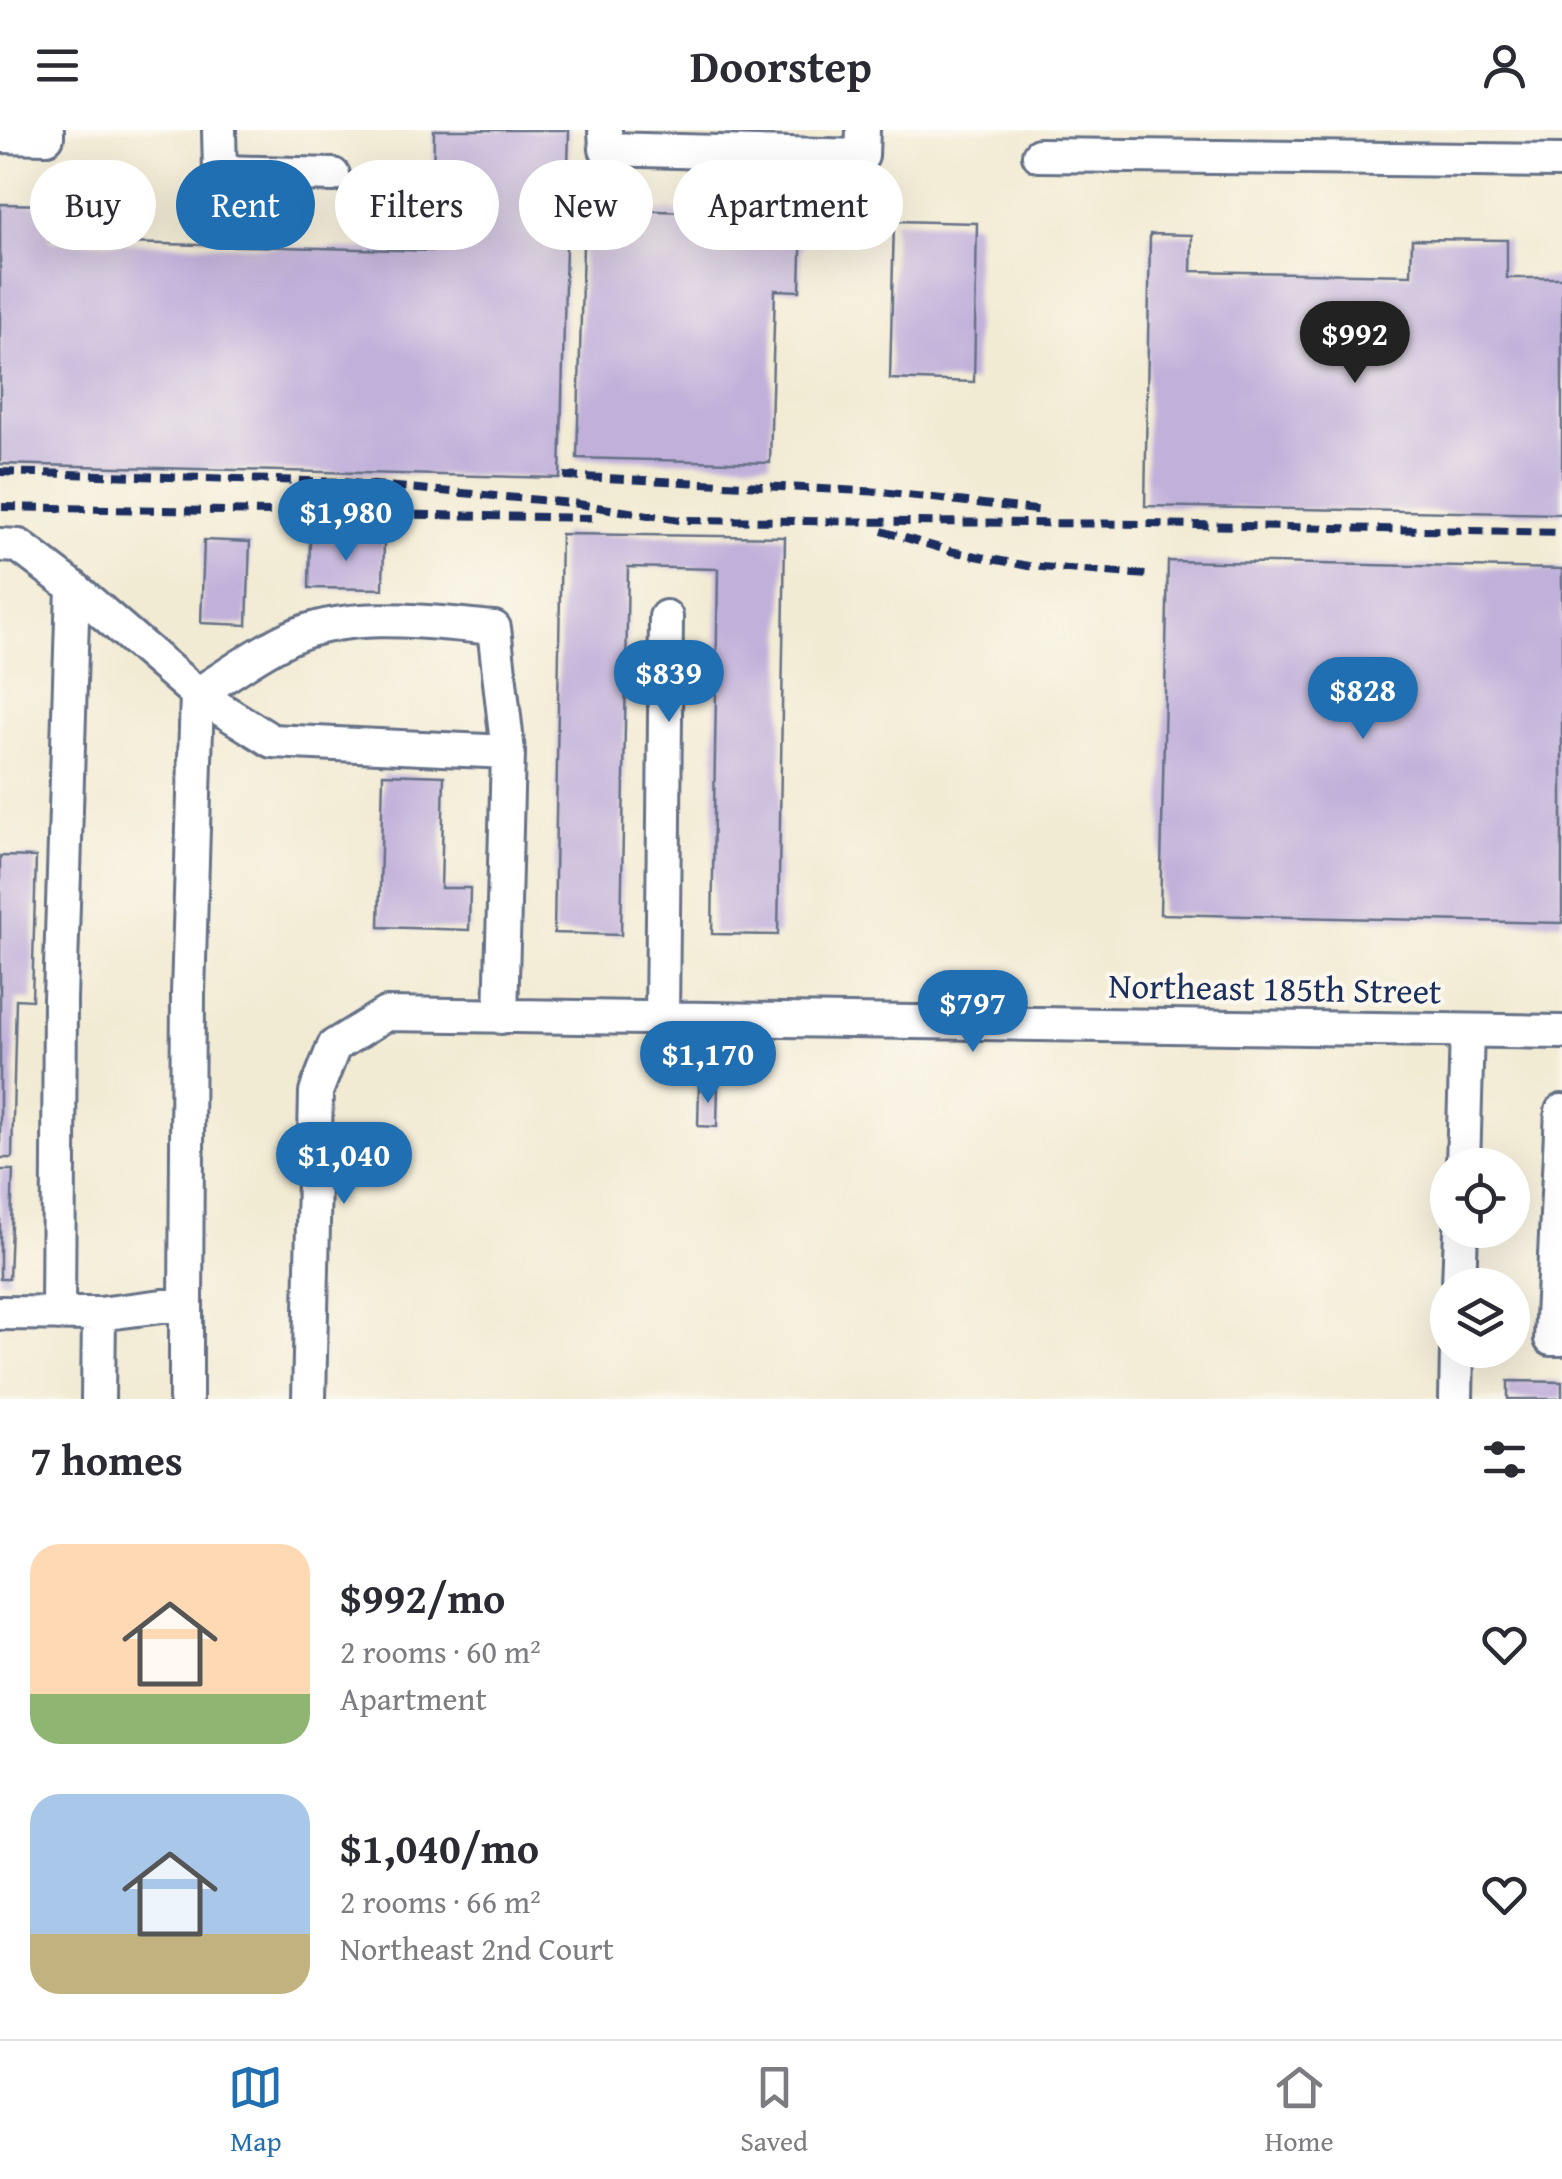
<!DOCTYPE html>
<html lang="en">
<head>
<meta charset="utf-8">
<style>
	:root { --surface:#fff; --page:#f2f2f3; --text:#2b2b33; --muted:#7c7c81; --line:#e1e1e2; --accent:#1f6fb2 }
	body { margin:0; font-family:"Gentium Book Plus",serif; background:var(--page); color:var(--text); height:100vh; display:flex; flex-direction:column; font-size:38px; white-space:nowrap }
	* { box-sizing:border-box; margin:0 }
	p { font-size:32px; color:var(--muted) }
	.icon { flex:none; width:55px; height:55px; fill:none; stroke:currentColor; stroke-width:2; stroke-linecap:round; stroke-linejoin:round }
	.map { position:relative; height:1269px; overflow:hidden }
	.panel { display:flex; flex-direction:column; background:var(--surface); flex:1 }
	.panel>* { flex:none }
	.hud { position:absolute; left:30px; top:30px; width:1000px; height:90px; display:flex; gap:20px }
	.tools { position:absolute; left:1430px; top:1018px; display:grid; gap:20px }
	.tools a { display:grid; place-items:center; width:100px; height:100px; border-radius:50%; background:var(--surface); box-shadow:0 10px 40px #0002; font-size:50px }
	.price { position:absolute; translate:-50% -85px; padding:0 22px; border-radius:35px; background:var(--accent); color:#fff; font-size:32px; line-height:65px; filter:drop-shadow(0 2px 5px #0008) }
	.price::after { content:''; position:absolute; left:50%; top:60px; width:30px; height:22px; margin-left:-15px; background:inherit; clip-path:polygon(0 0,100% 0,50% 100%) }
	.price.on { background:#222; color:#fff }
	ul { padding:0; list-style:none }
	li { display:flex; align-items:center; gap:30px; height:250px; padding:0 30px }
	li span { display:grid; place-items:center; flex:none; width:280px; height:200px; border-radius:30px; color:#555 }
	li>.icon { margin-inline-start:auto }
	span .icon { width:120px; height:120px; fill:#fffc; stroke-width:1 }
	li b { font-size:42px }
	h2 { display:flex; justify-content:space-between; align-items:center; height:120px; padding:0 30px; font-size:42px }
	.chip { padding:0 35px; border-radius:45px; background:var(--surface); box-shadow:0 10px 40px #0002; font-size:35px; line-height:90px }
	.chip.on { background:var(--accent); color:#fff }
	header { display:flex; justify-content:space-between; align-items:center; height:130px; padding:0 30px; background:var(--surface); font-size:45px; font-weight:700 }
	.tabs { display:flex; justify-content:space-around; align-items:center; height:140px; border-top:2px solid var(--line); background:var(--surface); font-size:28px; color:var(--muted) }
	.tabs a { display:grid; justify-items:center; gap:5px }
	.tabs .on { color:var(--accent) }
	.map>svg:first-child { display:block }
</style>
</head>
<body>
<header><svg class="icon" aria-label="menu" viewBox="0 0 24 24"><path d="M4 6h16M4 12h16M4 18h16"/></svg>Doorstep<svg class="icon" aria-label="person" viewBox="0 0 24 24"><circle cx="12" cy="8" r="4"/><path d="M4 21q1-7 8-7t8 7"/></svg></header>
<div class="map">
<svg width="1562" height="1269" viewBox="0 0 1562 1269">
	<rect width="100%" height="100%" fill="#fbf7ec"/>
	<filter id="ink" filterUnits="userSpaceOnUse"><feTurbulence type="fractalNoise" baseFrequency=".01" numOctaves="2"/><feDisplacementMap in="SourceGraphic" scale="20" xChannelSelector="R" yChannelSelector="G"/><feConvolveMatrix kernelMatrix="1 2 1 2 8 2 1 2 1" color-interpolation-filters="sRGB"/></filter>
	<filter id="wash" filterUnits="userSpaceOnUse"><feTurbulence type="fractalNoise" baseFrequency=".0048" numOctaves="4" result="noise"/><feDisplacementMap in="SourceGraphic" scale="40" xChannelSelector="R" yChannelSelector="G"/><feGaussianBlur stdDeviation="2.25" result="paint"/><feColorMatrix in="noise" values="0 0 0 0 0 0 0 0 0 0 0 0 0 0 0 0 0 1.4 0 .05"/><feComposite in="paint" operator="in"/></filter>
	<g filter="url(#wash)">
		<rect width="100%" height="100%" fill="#f2ebd4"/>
		<g id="blocks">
			<path fill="#c1b1da" d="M 434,0 L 569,0 L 560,348 L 0,334 L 0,74 L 51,75 L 50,111 L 432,121 Z
				M 584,79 L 802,85 L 800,161 L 775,160 L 770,333 L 577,328 Z
				M 894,91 L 977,93 L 974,252 L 890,249 Z
				M 1150,104 L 1192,105 L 1191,141 L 1411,145 L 1412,109 L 1507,110 L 1507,148 L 1562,148 L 1562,384 L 1145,376 Z
				M 561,404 L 785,407 L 778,805 L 712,804 L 718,439 L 628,437 L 621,805 L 554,803 Z
				M 310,409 L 384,410 L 383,459 L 309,458 Z
				M 204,410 L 250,412 L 247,495 L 201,493 Z
				M 1168,431 L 1562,439 L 1562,793 L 1160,784 Z
				M 383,644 L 444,646 L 441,758 L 470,758 L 469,800 L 379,797 Z
				M 0,726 L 36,727 L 32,870 L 16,869 L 12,1028 L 0,1028 Z
				M 699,954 L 718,955 L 717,997 L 698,996 Z
				M 0,1040 L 13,1040 L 9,1149 L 0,1149 Z
				M 1508,1251 L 1562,1252 L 1562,1269 L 1508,1269 Z"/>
		</g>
	</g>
	<g filter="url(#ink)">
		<use href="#blocks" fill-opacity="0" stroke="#667187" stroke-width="2.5"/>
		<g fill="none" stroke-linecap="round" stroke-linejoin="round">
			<g stroke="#667187" stroke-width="38">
				<path id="minor" d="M 219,0 L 220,42 L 333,45
					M 605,0 L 606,19 L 862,26 L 863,0
					M 0,6 L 47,7 L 47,0
					M 1039,25 L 1562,31
					M 0,415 L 19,416 L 73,457 L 197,564 L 272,611 L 508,622 L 501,887
					M 662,889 L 666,487
					M 1562,981 L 1551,1209 L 1562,1209
					M 1463,1035 L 1467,901
					M 1459,1155 L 1461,1100
					M 186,1173 L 188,864 L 197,564 C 227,546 257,523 289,508 C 348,480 430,492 494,498 L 508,622
					M 0,1183 L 99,1184 L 186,1173 L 186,1269
					M 58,1184 L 60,869 L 73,457
					M 98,1269 L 99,1184
					M 309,1269 L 316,962 L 334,916 L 386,884 L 1562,902
					M 1456,1269 L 1457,1220"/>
			</g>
			<use href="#minor" stroke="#fff" stroke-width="32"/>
			<path stroke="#1b2f5e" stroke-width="8" stroke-dasharray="15 8" stroke-linecap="butt" d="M 0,342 L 342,352 L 572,373 L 680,390 L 1148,394 L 1562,403
				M 564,346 L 882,362 L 1044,381
				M 2,377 L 595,388
				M 882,401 L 950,421 L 1028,436 L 1147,445"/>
		</g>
	</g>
	<g text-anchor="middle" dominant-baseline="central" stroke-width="8" stroke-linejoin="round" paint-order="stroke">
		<g font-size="35" fill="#1b2f5e" stroke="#fbf7ec">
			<text transform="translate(1275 858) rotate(1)">Northeast 185th Street</text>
		</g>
	</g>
</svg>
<div class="tools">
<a><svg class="icon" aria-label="locate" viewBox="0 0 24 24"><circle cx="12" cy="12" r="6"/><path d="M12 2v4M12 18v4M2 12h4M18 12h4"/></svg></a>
<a><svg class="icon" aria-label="layers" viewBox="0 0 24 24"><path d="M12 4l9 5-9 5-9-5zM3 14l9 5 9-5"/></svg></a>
</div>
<b class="price on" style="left:1355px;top:256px">$992</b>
<b class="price" style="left:346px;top:434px">$1,980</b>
<b class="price" style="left:669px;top:595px">$839</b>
<b class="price" style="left:1363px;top:612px">$828</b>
<b class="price" style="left:973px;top:925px">$797</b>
<b class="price" style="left:708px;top:976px">$1,170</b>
<b class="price" style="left:344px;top:1077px">$1,040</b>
<div class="hud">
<a class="chip">Buy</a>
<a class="chip on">Rent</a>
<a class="chip">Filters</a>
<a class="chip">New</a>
<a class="chip">Apartment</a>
</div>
</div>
<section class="panel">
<h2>7 homes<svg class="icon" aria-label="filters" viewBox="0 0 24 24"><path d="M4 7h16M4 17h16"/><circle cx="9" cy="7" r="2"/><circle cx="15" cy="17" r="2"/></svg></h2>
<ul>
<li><span style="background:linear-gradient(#ffd9b3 75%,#8fb573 0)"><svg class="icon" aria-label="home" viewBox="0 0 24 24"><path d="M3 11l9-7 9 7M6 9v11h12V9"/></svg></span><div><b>$992/mo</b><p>2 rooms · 60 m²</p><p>Apartment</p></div><svg class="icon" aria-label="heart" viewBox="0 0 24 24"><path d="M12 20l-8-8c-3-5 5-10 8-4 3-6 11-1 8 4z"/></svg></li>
<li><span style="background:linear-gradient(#a9c7e8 70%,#c2b280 0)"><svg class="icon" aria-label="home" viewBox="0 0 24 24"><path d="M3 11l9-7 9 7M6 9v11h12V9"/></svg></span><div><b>$1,040/mo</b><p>2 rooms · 66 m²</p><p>Northeast 2nd Court</p></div><svg class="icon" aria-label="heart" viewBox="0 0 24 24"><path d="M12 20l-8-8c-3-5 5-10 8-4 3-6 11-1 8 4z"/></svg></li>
</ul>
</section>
<nav class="tabs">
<a class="on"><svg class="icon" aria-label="map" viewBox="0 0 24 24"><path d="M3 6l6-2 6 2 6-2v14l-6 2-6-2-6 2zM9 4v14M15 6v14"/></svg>Map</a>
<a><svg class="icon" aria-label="saved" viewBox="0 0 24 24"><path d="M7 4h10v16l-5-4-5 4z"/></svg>Saved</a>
<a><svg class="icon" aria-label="home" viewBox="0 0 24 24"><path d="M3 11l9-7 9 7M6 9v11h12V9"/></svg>Home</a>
</nav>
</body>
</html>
